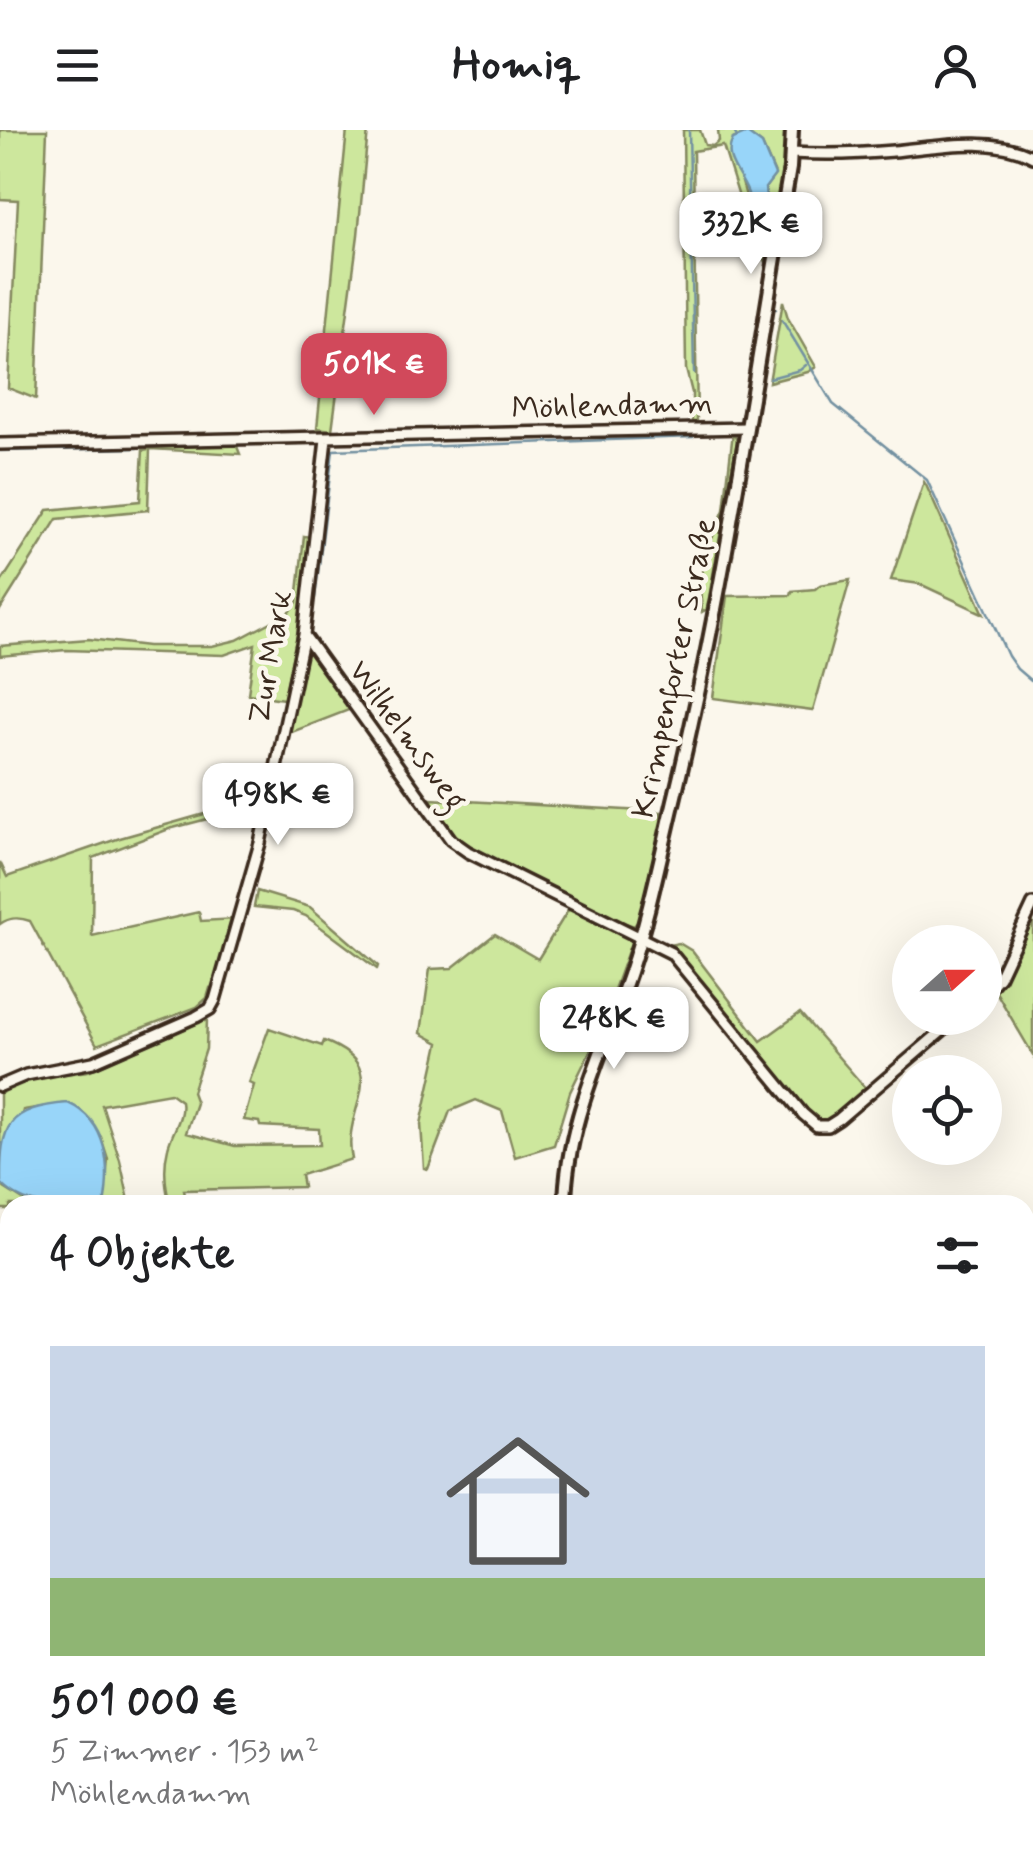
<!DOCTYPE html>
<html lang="de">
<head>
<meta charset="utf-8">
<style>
	:root { --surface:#fff; --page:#f6f6f6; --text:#202124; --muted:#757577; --line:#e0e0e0; --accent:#d1495b }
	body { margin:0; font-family:Mynerve,sans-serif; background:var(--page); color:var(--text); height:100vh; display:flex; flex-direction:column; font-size:38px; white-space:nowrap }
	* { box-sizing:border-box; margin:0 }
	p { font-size:32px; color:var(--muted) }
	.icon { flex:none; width:55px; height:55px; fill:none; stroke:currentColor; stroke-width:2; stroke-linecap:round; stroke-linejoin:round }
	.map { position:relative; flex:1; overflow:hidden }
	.panel { position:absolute; left:0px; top:1065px; width:1035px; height:672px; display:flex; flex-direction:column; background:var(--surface); border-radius:30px 30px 0 0; box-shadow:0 10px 40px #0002 }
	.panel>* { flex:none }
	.needle { width:65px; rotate:69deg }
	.fabs { position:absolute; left:892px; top:795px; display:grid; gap:20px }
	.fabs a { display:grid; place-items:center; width:110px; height:110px; border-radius:50%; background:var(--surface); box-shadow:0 10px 40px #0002; font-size:50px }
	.price { position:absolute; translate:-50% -85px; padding:0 22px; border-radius:20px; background:#fff; color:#222; font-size:32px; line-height:65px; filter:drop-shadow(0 2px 5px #0008) }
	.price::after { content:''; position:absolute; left:50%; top:60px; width:30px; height:22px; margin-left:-15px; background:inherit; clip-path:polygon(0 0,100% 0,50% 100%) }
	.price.on { background:var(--accent); color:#fff }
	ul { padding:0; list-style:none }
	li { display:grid; align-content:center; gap:20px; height:530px; padding:0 50px }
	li+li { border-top:2px solid var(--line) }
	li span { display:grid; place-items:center; height:310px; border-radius:0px; color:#555 }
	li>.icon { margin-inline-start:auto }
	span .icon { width:180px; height:180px; fill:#fffc; stroke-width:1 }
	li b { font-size:42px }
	h2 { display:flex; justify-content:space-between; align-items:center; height:120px; padding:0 50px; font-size:42px }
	header { display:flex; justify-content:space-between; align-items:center; height:130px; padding:0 50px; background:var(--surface); font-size:45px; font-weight:800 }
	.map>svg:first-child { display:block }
</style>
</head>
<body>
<header><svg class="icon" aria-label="menu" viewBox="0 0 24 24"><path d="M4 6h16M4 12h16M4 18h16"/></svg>Homiq<svg class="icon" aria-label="person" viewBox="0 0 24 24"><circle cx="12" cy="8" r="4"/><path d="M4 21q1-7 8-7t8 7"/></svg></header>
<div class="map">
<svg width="1033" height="1736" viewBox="0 0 1033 1736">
	<rect width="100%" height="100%" fill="#fbf7ec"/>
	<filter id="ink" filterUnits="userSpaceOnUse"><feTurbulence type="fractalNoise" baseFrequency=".01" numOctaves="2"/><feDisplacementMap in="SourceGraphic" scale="20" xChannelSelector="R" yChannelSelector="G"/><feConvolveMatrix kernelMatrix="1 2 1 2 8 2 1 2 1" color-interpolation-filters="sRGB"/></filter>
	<g filter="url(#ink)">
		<path fill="#eee0cc" d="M 10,1614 L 10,1728 L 775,1728 L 780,1736 L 0,1736 L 0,1618 Z"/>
		<path fill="#cde79d" stroke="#84885e" stroke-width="2.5" fill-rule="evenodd" d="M 0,0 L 47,0 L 36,269 L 8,258 L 18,70 L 0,69 Z
			M 347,0 L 368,0 L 358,105 L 332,300 L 317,298 Z
			M 683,0 L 700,0 L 705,15 L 713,16 L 719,11 L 718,0 L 785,0 L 784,40 L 768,137 L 739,67 L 723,16 L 693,21 L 697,292 L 692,292 L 692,263 L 686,239 ZM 747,3 L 762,14 L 775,44 L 765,58 L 770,102 C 746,90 738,35 733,9 Z
			M 783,171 L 788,188 L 816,237 L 808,242 L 769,252 Z
			M 733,302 L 737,311 L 707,479 L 702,482 L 700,456 L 704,428 L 724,380 Z
			M 149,313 L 236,314 L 240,324 L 150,319 L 148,380 L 57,389 L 0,480 L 0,454 L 48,380 L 140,371 L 143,320 L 149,319 Z
			M 924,352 L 926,355 L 984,484 L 920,454 L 891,450 Z
			M 304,406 L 311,407 L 303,474 L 284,569 L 248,564 L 255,514 L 224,525 L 66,520 L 0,526 L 0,516 L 89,509 L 148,516 L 212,516 L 237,510 L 290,482 L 297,472 Z
			M 850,450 L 813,581 L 713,568 L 727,466 L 791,465 L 792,461 L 815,459 L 820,455 Z
			M 313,520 L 354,578 L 292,602 L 288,601 L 304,521 Z
			M 430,669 L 661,682 L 662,693 L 638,791 L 634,796 L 625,793 L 460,711 Z
			M 215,681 L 215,687 L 169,699 L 93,728 L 92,806 L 199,782 L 201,791 L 236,789 L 215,859 L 210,858 L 207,868 L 197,877 L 97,915 L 30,791 C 19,787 10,787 0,794 L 0,732 L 7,747 L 120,708 Z
			M 257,761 L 310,777 L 378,836 L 377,839 L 306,786 L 293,781 L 254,777 Z
			M 570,777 L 632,810 L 596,909 L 570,962 L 554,1015 L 515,1027 L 502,981 L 476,970 L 450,981 L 428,1039 L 424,1038 L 421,994 L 439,913 L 421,903 L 430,839 L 452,838 L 495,804 L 538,829 Z
			M 1033,780 L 1033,925 L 996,862 Z
			M 679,813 L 692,821 L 761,911 L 800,883 L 868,961 L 828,993 L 818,993 L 668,815 Z
			M 207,889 L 206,919 L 192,962 L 196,973 L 186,1003 L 235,1016 L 320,1015 L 319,999 L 260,996 L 259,992 L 244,990 L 254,955 L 249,953 L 269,898 L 322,916 L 324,911 C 397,939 340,978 352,1029 L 301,1045 L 303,1057 L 184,1060 L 187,1075 L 170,1075 C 165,1056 163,1037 168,1018 C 172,1001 184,988 181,971 L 170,963 L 102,975 L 120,1030 L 130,1075 L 104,1075 L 108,1029 L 101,1007 L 85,985 L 67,973 L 23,980 L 4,1058 L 31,1075 L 10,1075 L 10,1079 L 0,1079 L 0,960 L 23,949 L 88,941 Z
			M 0,1144 L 10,1146 L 10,1395 L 0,1380 Z
			M 1025,1159 L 1033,1160 L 1033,1661 L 1025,1661 L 1025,1474 L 1028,1464 L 1025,1453 Z
			M 1025,1682 L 1033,1683 L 1033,1736 L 780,1736 L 775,1728 L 1025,1728 Z"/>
		<path fill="#98d5f9" stroke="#7391a1" stroke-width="2.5" d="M 747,3 L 762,14 L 775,45 L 765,58 L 770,102 L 767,105 C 754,86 754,81 747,61 C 740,43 722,29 733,9 Z
			M 68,973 C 108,991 111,1037 104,1075 C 67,1075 27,1082 1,1053 C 0,994 8,978 68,973 Z"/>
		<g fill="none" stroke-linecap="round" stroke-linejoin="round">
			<path stroke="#7391a1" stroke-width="2.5" d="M 689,0 L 694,243
				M 733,0 L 737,7
				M 776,179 L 773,174 L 781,132
				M 782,190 L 833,274 L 927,350 L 1008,526 L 1017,539 L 1031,551
				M 770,248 L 800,240 L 806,235
				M 756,276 L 762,251
				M 0,321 L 137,318
				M 737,388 L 742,360
				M 315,468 L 333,320 L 693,307"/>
			<g stroke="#3b2a1e" stroke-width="16">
				<path id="minor" d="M 791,23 C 824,25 860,24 893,21 C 937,17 992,5 1033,27
					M 0,314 L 746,298
					M 304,505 L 451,710 L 468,722 L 671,823 L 803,984 L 817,996 L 828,996 L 839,989 L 957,888
					M 985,863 L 999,847 L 1033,774
					M 0,956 L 26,945 L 93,932 L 196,887 L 210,879 L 215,870 L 260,713 L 304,505 L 326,309
					M 61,1728 L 64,1736
					M 0,1732 L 16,1728"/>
			</g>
			<g stroke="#3b2a1e" stroke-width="18">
				<path id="tertiary" d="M 565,1075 C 566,992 604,920 630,842 C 649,785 661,724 675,666 C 725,459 754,248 790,38 L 792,0
					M 353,1736 L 355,1728"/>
			</g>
			<g stroke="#3b2a1e" stroke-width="20">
				<path id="secondary" d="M 0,1505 L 10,1510
					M 0,1604 L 10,1599
					M 1025,1671 L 1033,1672"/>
			</g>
			<use href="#minor" stroke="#fbf7ec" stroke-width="9"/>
			<use href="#tertiary" stroke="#fbf7ec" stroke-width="10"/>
			<use href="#secondary" stroke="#fbf7ec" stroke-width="12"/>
		</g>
	</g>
	<g text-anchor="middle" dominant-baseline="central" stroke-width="9" stroke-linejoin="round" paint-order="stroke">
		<g font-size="32" fill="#3b2a1e" stroke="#fbf7ec">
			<text transform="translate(612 276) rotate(-2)">Möhlendamm</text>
			<text transform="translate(271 527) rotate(-80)">Zur Mark</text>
			<text transform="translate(675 538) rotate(-78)">Krimpenforter Straße</text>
			<text transform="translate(407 606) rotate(54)">Wilhelmsweg</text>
		</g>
	</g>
</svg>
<div class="fabs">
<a><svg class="needle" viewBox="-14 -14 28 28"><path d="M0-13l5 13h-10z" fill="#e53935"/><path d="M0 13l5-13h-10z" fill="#757577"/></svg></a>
<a><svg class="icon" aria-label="locate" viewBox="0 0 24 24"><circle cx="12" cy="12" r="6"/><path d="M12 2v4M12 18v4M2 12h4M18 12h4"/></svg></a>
</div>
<b class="price" style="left:751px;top:147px">332K €</b>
<b class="price on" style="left:374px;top:288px">501K €</b>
<b class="price" style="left:278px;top:718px">498K €</b>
<b class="price" style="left:614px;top:942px">248K €</b>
<section class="panel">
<h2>4 Objekte<svg class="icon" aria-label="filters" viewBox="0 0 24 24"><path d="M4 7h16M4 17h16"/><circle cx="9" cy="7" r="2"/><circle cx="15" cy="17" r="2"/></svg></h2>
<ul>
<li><span style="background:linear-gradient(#c9d6e8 75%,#8fb573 0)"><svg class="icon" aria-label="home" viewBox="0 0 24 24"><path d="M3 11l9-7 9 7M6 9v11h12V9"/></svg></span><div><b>501 000 €</b><p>5 Zimmer · 153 m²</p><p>Möhlendamm</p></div></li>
</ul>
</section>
</div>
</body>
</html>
